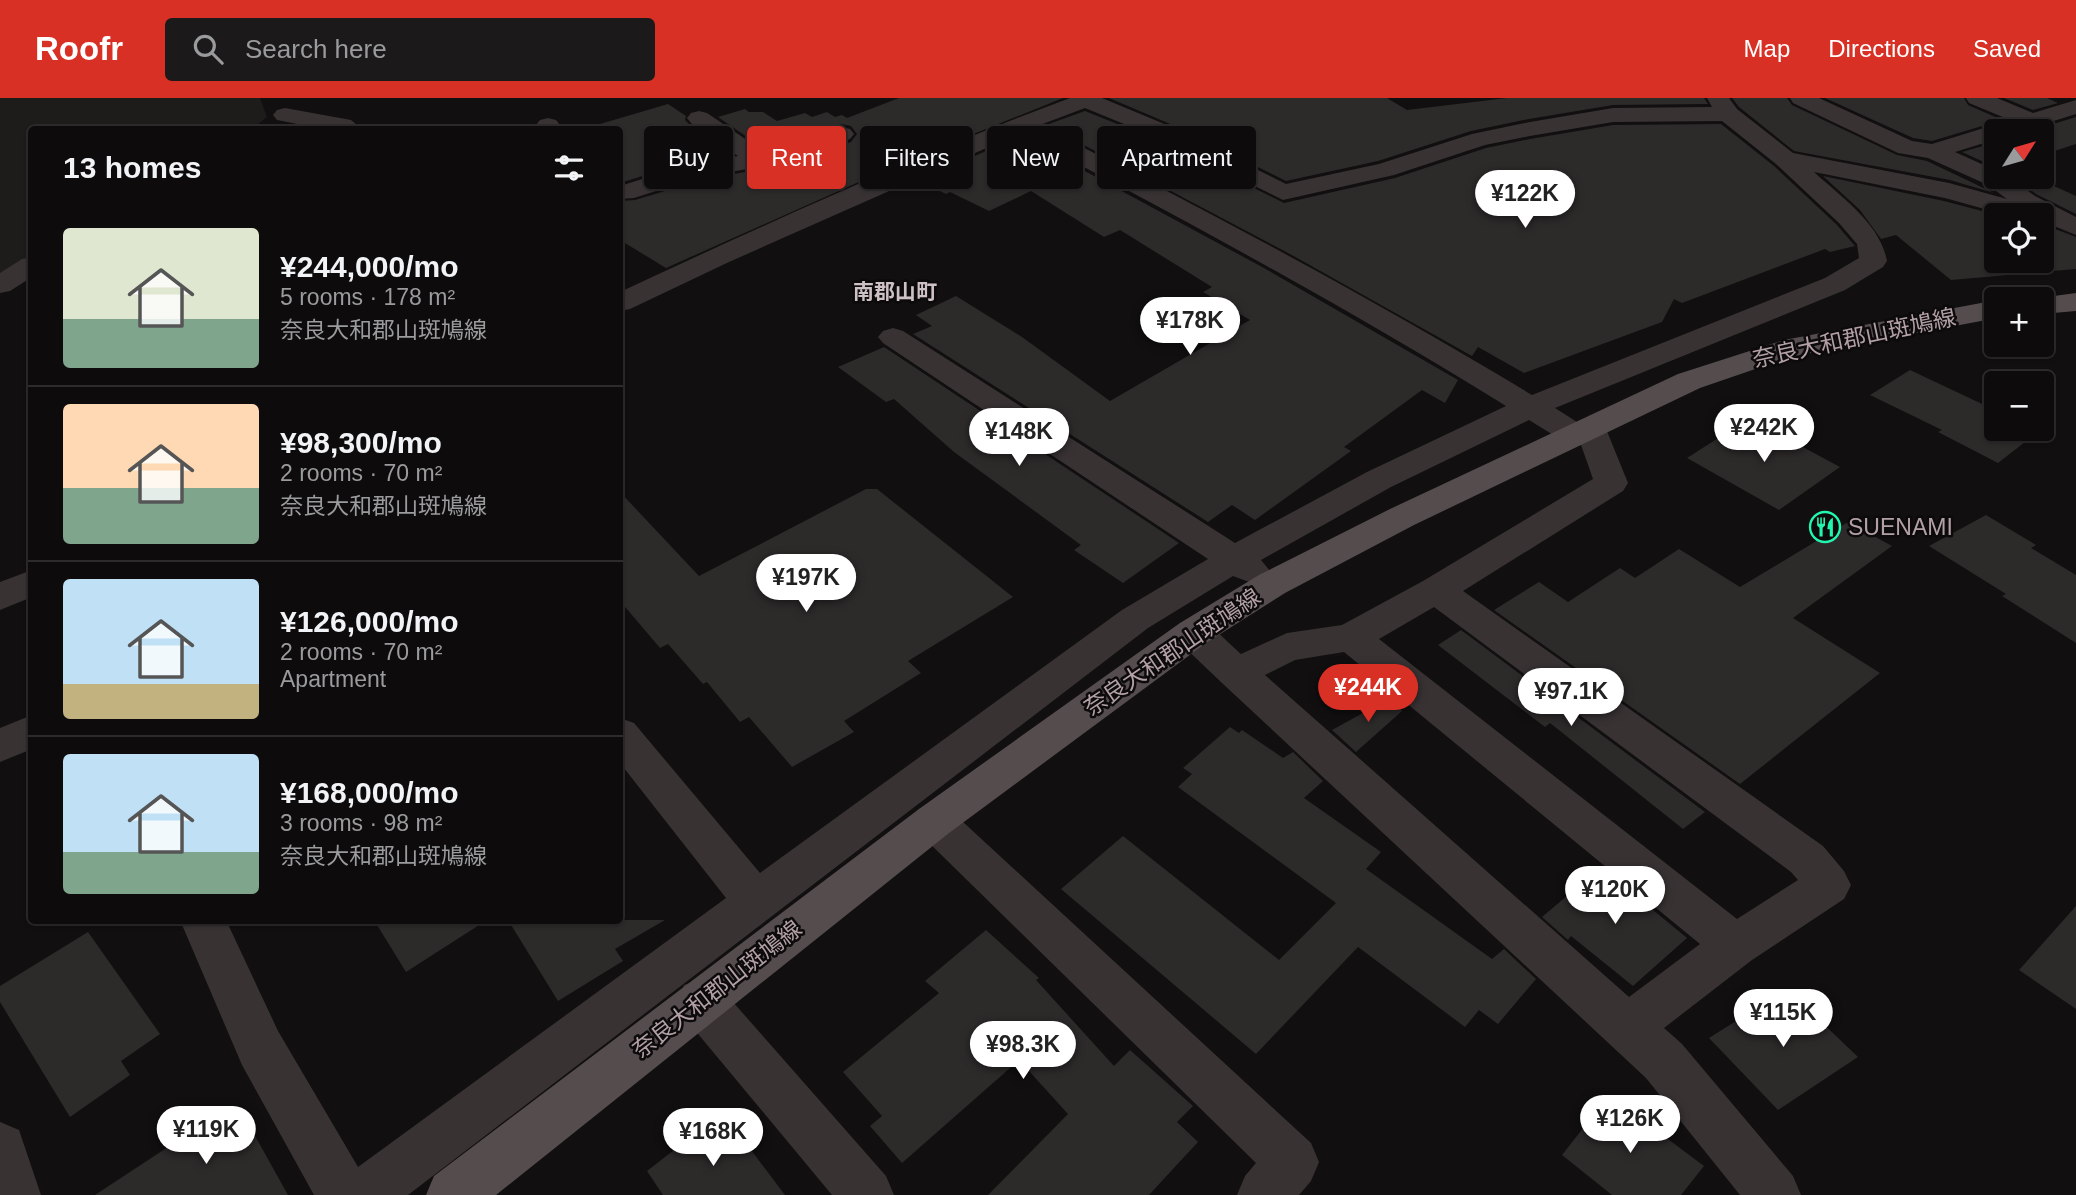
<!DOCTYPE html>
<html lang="en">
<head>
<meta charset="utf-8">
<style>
	:root { --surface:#0d0b0b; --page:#1b1919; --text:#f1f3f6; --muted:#9a9b9d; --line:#2d2b2c; --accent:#d93025 }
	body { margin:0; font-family:Helvetica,"Noto Sans JP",sans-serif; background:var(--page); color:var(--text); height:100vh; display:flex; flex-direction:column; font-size:26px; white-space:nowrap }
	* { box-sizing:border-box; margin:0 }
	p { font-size:23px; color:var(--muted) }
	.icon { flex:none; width:38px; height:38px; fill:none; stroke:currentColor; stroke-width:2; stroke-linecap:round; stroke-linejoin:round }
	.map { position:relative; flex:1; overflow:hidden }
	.side { position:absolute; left:28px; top:28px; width:595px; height:798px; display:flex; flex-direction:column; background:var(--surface); border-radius:7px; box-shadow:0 2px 5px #0004,0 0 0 2px var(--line) }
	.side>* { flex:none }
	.hud { position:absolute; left:644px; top:28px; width:665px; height:63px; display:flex; gap:14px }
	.needle { width:46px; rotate:53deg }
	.controls { position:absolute; left:1984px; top:21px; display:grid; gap:14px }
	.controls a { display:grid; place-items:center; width:70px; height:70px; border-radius:7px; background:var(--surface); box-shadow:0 2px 5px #0004,0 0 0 2px var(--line); font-size:35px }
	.price { position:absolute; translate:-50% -60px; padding:0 16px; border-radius:24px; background:#fff; color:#222; font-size:23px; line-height:46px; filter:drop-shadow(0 2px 4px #0008) }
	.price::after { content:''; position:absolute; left:50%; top:42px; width:21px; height:16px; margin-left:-10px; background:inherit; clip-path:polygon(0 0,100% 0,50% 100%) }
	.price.active { background:var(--accent); color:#fff }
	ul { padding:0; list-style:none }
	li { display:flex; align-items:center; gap:21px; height:175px; padding:0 35px }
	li+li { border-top:2px solid var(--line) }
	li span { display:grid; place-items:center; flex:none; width:196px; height:140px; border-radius:7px; color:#555 }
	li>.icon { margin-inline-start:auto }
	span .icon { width:84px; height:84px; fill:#fffc; stroke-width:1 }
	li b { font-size:30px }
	h2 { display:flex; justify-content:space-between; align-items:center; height:84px; padding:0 35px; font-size:30px }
	.tag { padding:0 24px; border-radius:7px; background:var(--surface); box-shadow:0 2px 5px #0004,0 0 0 2px var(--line); font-size:24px; line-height:63px }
	.tag.active { background:var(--accent); color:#fff }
	header { display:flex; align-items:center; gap:42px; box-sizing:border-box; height:98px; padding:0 35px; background:var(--accent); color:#fff }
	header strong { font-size:33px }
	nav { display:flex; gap:38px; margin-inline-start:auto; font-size:24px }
	.search { width:490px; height:63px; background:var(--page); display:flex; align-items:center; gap:18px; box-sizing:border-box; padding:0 24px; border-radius:7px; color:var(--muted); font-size:26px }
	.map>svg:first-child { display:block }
</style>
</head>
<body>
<header>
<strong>Roofr</strong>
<div class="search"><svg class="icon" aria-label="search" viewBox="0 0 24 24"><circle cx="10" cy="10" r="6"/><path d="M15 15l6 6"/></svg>Search here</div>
<nav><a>Map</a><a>Directions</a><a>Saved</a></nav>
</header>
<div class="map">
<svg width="2076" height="1097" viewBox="0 0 2076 1097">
	<rect width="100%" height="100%" fill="#110f0f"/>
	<path fill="#1e1b1b" d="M 0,0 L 260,0 L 267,19 L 252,31 L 32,32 L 31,161 L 0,181 Z"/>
	<path fill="#2d2a2a" d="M 899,0 L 1063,0 L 899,66 L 666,170 L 620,142 L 620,103 L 635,102 L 698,83 L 770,69 L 851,44 L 857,36 L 851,28 L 841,26 L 763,50 L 718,19 L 745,11 L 749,14 L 763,14 L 777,23 L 805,15 L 812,19 L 827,14 L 835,19 L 842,17 L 847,20 Z
		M 1109,0 L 1387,0 L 1407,12 L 1507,0 L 1704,0 L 1708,6 L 1613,7 L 1529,21 L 1471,33 L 1378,63 L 1286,83 L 1175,28 Z
		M 1732,0 L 1787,0 L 1792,7 L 1897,57 L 1927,63 L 1994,95 L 1950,82 L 1794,53 L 1739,9 Z
		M 1825,0 L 1964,0 L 1968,7 L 2002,22 L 1932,43 L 1913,40 Z
		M 2004,0 L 2047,0 L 2058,5 L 2033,12 Z
		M 668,6 L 686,18 L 685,22 L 690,27 L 731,57 L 684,65 L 620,85 L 620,32 L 583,31 Z
		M 1085,13 L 1157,42 L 1284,105 L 1395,80 L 1486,50 L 1530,41 L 1613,27 L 1721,26 L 1774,68 L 1837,127 L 1855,148 L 1830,154 L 1825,151 L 1682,205 L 1674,201 L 1662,224 L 1524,275 L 1478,249 L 1472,258 L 1290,156 L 1046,27 Z
		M 2076,19 L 2076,46 L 2042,57 L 2042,33 L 2030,33 Z
		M 1020,38 L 1264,170 L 1458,282 L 1445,305 L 1422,292 L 1344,349 L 1351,353 L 1255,422 L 1232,407 L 1208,424 L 913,236 L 932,228 L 916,217 L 956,198 L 1022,239 L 1110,303 L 1250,222 L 1203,194 L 1212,189 L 1120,132 L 1104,139 L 1031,93 L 989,113 L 950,94 L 946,96 L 918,83 Z
		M 1997,44 L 1997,70 L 1962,54 Z
		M 1823,78 L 1944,103 L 1997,117 L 1997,163 L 2042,163 L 2042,126 L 2076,139 L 2076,171 L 1951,182 L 1896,137 L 1881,141 L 1860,112 Z
		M 2013,79 L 2034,79 L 2076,98 L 2076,116 L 2036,96 Z
		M 884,249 L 1179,445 L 1123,485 L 1074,452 L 1081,447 L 954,354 L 894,301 L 886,304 L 838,269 Z
		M 1910,272 L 1997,313 L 1997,331 L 2036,332 L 2032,336 L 2034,337 L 1998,365 L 1938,334 L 1942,332 L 1870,297 Z
		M 1748,321 L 1788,341 L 1840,369 L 1779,412 L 1687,360 Z
		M 866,391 L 877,391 L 1013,499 L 908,563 L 921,575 L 844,623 L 854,634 L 792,669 L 749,619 L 740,624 L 707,584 L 703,586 L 668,546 L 660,550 L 620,503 L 620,394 L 699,478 Z
		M 1986,417 L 2036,447 L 2031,450 L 2076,477 L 2076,545 L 2002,498 L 2006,496 L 1929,448 Z
		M 1848,424 L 1892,448 L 1793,520 L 1880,575 L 1740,686 L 1494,512 L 1539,484 L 1568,504 L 1620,470 L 1635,480 L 1679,451 L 1740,489 Z
		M 1461,532 L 1705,714 L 1683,731 L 1550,625 L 1545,629 L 1438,547 Z
		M 1392,599 L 1402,613 L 1356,654 L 1332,632 Z
		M 1230,629 L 1239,635 L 1242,632 L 1283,660 L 1293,654 L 1323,683 L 1304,700 L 1381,754 L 1366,771 L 1492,861 L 1504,851 L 1536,881 L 1498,926 L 1479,912 L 1465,929 L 1358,849 L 1256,956 L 1061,791 L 1123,738 L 1279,862 L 1336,805 L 1178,689 L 1192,676 L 1183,670 Z
		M 1601,769 L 1687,840 L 1633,888 L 1571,838 L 1568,842 L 1542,819 Z
		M 2076,808 L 2076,911 L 2019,872 Z
		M 374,822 L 487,822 L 406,874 Z
		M 508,822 L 665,822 L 615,851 L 623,863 L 558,903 Z
		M 986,832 L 1039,880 L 1036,882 L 1114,968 L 1130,952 L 1193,1008 L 1177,1024 L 1198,1044 L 1149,1097 L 988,1097 L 1068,1016 L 1019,962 L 902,1065 L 870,1028 L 882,1018 L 843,974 L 939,895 L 925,883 Z
		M 88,834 L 160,936 L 121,963 L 130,977 L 70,1019 L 0,904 L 0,888 Z
		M 1787,891 L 1858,959 L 1778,1012 L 1709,940 Z
		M 1609,997 L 1704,1068 L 1681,1097 L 1612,1097 L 1562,1057 Z
		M 239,1009 L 288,1097 L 95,1097 L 174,1045 L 176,1051 Z
		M 714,1021 L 736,1051 L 745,1044 L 785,1097 L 663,1097 L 647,1073 Z"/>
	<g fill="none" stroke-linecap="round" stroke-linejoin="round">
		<path fill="#383233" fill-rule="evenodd" d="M 1070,0 L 1102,0 L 1174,30 L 1286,86 L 1379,66 L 1472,36 L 1530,24 L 1613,10 L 1712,9 L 1707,0 L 1729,0 L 1737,11 L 1793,55 L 1949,85 L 2007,101 L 1988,87 L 1928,60 L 1898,55 L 1793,5 L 1790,0 L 1819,0 L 1912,43 L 1932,46 L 2010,22 L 1969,5 L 1966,0 L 1997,0 L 2033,15 L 2076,2 L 2076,16 L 2022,33 L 1997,33 L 1997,41 L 1955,54 L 1997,73 L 1997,79 L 2009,79 L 2035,98 L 2076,119 L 2076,137 L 2042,123 L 2042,117 L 2006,117 L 1945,100 L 1814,74 C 1841,99 1880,125 1887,163 L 1883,169 L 1845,192 L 1555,310 L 1577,324 L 1591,318 L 1602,321 L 1628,385 L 1623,393 L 1463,493 L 1823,748 L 1844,773 L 1851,787 L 1844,801 L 1752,862 L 1664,930 L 1682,946 L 1793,1078 L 1801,1097 L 1740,1097 L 1646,980 L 1222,585 L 1180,545 L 1174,535 L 1180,525 C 1207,517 1221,539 1241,556 L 1287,535 L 1342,527 L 1423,483 L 1593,381 L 1580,344 L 1563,343 L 1529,322 L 1391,389 L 1261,462 L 1270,473 L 1265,482 L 1252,485 L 1233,478 L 1148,530 L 408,1097 L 314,1097 L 242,967 L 180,822 L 226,822 L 278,933 L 358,1069 L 726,800 L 620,665 L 620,620 L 634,625 L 760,775 L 1122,512 L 1208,461 L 883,245 L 878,239 L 883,233 L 893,230 L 903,233 L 1235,445 L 1367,374 L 1506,308 C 1348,210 1185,122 1020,35 L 729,164 L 630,211 L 620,213 L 620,194 C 766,126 919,56 1070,0 ZM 1085,10 L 1158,40 L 1283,102 L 1394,77 L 1485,47 L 1530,38 L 1613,24 L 1722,23 L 1776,66 L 1839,125 L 1857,146 L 1859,160 L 1825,180 L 1532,297 C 1372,200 1207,113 1040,27 ZM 1434,509 L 1791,774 L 1798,782 L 1737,821 L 1379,541 ZM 1344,554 L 1700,846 L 1629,899 L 1265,577 L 1295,562 Z
			M 285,10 L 351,22 L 363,32 L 328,32 L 277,22 L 273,17 L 277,12 Z
			M 699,13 L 707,15 L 763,53 L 842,29 L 850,31 L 854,36 L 850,41 L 769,67 L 697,80 L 634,100 L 620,101 L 620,88 L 684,68 L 738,58 L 691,25 L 687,20 L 691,15 Z
			M 548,20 L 556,22 L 564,32 L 539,32 L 536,27 L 540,22 Z
			M 32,159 L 32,179 L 10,193 L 0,195 L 0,175 L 22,161 Z
			M 32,472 L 32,499 L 0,512 L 0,484 Z
			M 32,617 L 32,651 L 0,664 L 0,630 Z
			M 934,705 L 949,711 L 1311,1045 L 1319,1064 L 1311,1083 L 1299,1097 L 1237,1097 L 1245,1078 L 1256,1065 L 919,735 L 912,723 L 919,711 Z
			M 701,881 L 718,887 L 886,1078 L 894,1097 L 832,1097 L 684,919 L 677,903 L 684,887 Z
			M 0,1024 L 19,1032 L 41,1097 L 0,1097 Z"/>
		<path fill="#554c4e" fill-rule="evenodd" d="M 2076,195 L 2076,213 L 2042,216 L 2042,201 L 2032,201 Z
			M 1997,202 L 1997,220 L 1790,259 L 1700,290 L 1414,427 L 1285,495 L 1206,545 L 949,735 L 496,1097 L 426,1097 L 434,1078 L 919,711 L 1180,525 L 1259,477 L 1390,411 L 1678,276 L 1784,242 Z"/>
	</g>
	<defs>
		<g id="restaurant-ring" transform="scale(1.575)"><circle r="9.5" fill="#0c0a0a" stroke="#22f6ae" stroke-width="1.5"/><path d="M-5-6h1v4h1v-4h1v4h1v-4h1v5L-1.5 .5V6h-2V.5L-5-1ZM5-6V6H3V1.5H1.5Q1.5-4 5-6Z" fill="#22f6ae"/></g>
	</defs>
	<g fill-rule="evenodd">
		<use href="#restaurant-ring" x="1825" y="429"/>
	</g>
	<g text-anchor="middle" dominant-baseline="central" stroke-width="5" stroke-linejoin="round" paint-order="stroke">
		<g font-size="21" font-weight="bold" fill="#cec1c4" stroke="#0c0a0a">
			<text x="895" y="193">南郡山町</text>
		</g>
		<g font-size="23" fill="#b2a0a5" stroke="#0c0a0a">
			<text transform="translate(1854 240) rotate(-12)">奈良大和郡山斑鳩線</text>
			<text transform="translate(1172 554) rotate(-34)">奈良大和郡山斑鳩線</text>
			<text transform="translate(717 891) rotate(-38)">奈良大和郡山斑鳩線</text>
		</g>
		<g font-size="23" fill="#b2a0a5" stroke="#0c0a0a" text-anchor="start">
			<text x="1848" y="429">SUENAMI</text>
		</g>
	</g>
</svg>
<div class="controls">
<a><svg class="needle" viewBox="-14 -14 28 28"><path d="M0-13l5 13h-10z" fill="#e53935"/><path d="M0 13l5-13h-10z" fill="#9a9b9d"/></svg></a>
<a><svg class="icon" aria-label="locate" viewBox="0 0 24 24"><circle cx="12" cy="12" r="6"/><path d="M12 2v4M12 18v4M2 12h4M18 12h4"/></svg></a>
<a>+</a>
<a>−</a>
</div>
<b class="price" style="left:1525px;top:132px">¥122K</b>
<b class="price" style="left:1190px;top:259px">¥178K</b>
<b class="price" style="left:1764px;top:366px">¥242K</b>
<b class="price" style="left:1019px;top:370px">¥148K</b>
<b class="price" style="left:806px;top:516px">¥197K</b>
<b class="price active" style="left:1368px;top:626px">¥244K</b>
<b class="price" style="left:1571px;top:630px">¥97.1K</b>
<b class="price" style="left:1615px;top:828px">¥120K</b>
<b class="price" style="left:1783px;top:951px">¥115K</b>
<b class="price" style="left:1023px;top:983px">¥98.3K</b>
<b class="price" style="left:1630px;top:1057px">¥126K</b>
<b class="price" style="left:206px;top:1068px">¥119K</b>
<b class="price" style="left:713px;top:1070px">¥168K</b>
<div class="hud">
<a class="tag">Buy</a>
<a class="tag active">Rent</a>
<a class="tag">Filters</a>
<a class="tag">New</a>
<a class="tag">Apartment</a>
</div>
<section class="side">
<h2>13 homes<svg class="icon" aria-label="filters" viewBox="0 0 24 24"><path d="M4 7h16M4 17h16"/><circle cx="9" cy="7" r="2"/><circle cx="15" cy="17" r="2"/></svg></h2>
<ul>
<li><span style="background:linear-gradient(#dfe7d0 65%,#7fa58c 0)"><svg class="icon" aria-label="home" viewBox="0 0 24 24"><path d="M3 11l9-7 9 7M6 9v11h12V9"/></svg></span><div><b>¥244,000/mo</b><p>5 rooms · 178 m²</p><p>奈良大和郡山斑鳩線</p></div></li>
<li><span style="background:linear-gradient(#ffd9b3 60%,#7fa58c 0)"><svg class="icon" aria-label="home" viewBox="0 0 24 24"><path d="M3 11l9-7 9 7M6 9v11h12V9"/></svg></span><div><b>¥98,300/mo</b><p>2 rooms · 70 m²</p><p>奈良大和郡山斑鳩線</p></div></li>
<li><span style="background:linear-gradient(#bfe0f5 75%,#c2b280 0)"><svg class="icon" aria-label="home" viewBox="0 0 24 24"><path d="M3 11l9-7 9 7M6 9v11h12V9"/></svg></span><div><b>¥126,000/mo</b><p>2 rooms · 70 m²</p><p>Apartment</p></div></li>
<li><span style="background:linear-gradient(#bfe0f5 70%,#7fa58c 0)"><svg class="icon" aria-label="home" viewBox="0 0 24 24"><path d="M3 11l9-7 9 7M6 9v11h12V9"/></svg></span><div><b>¥168,000/mo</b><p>3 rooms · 98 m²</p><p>奈良大和郡山斑鳩線</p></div></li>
</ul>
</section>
</div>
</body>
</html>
